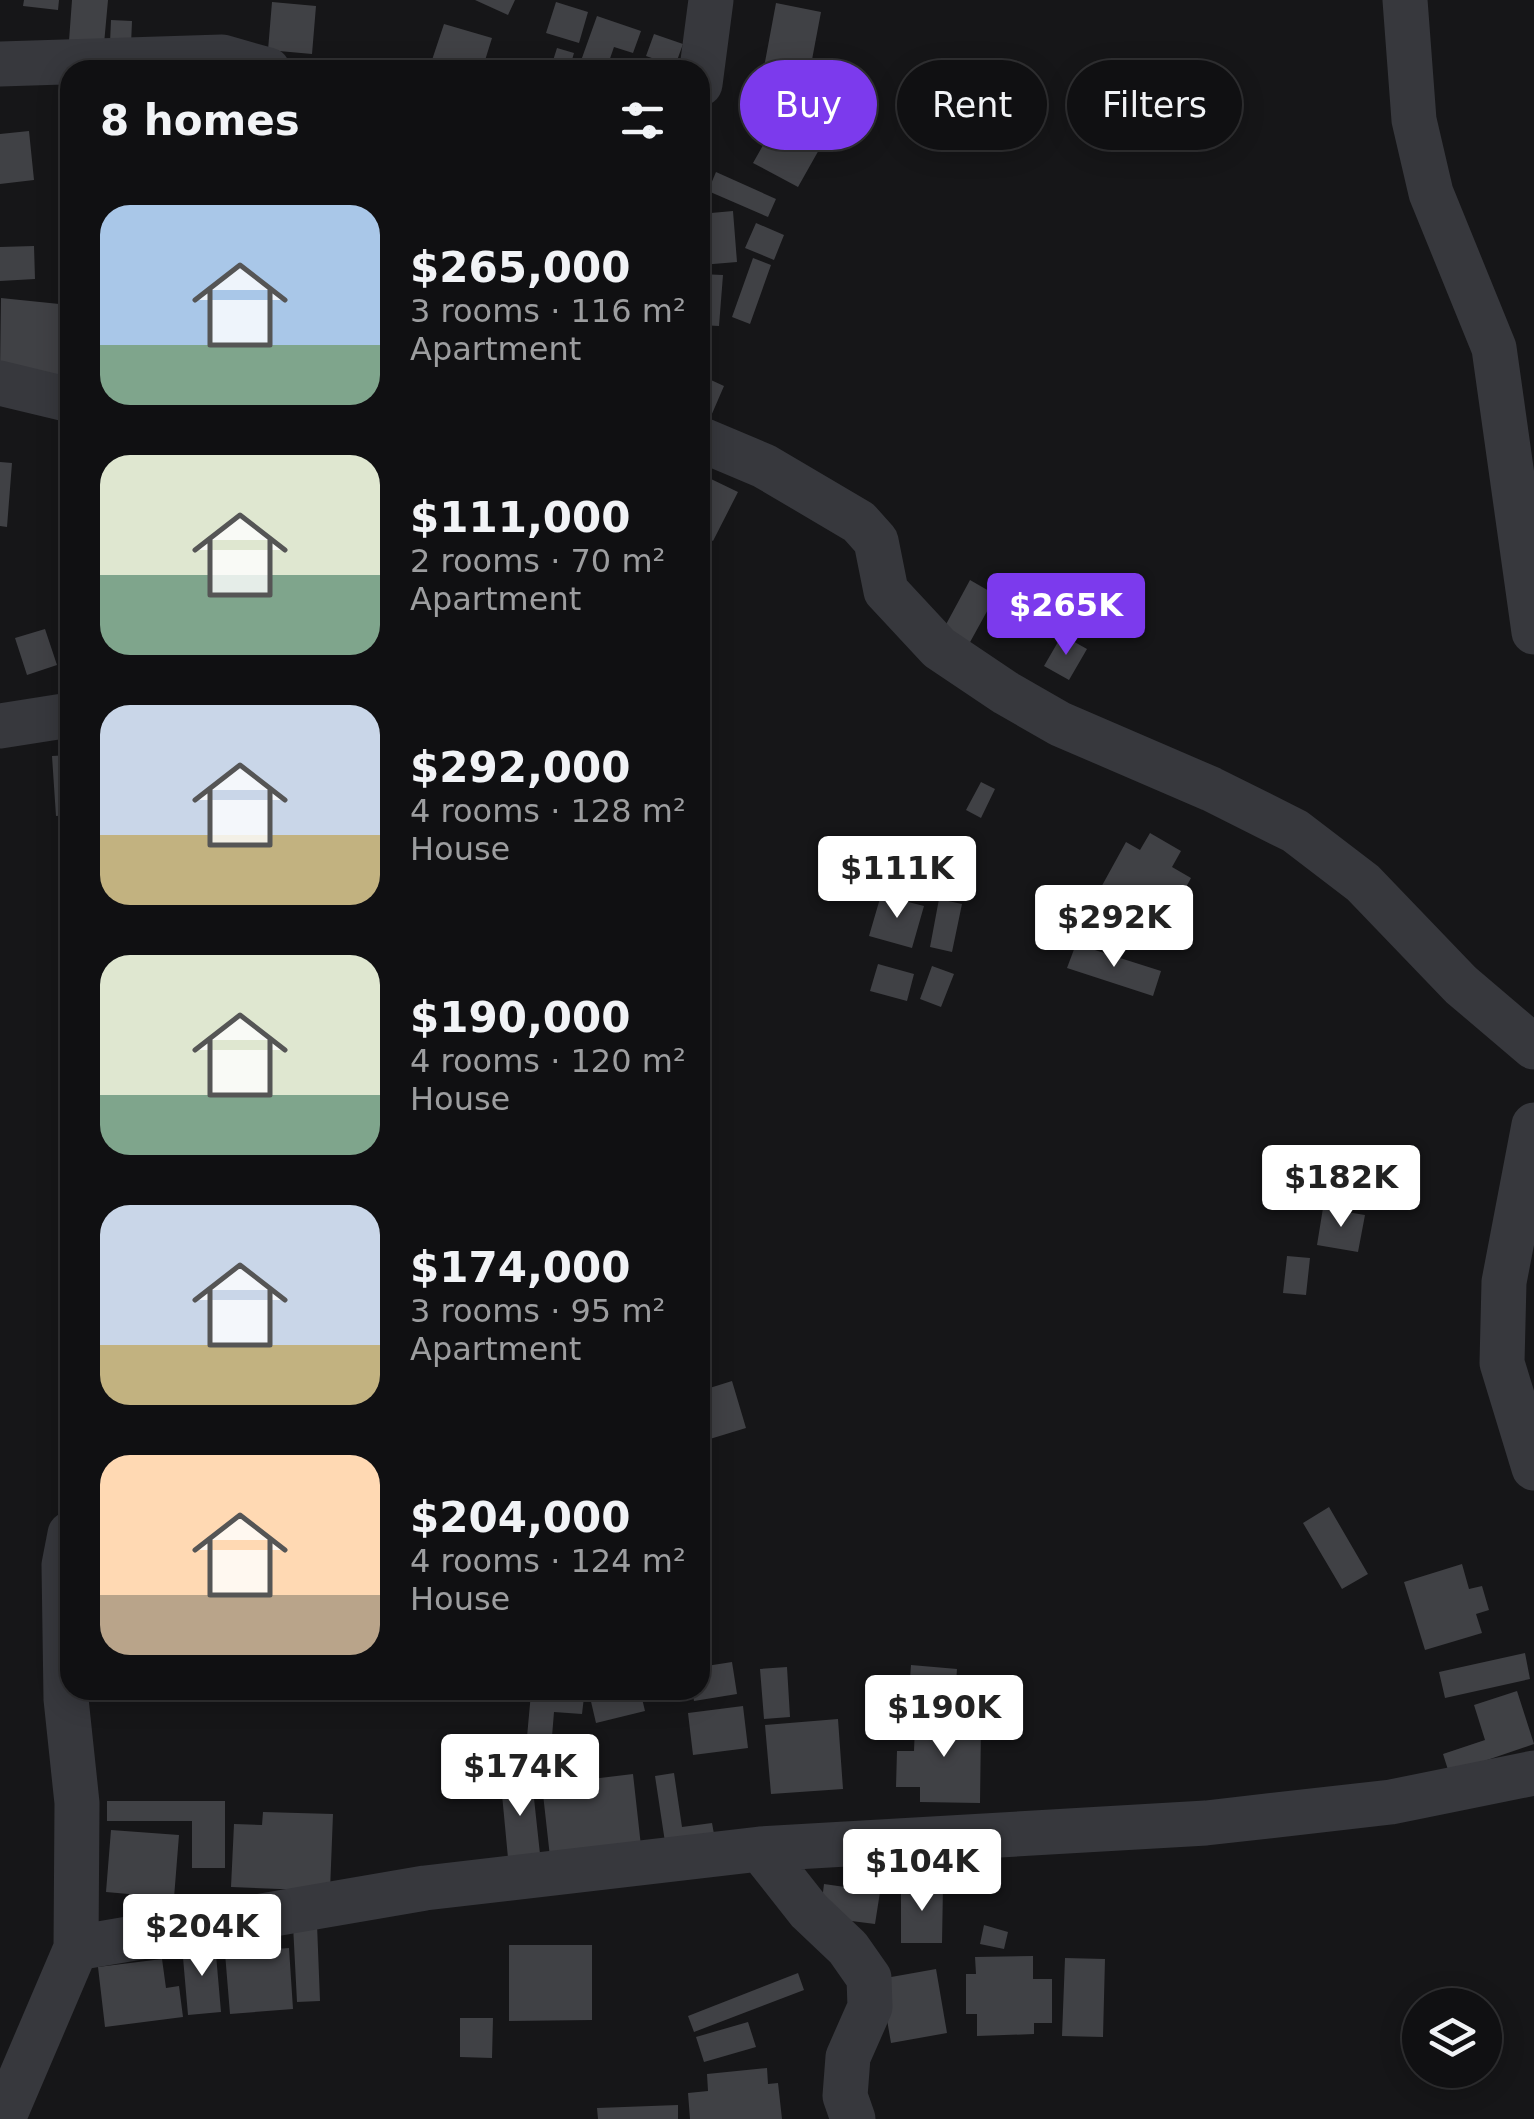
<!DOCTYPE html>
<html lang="en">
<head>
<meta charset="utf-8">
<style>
	:root { --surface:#101012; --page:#19191b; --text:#f1f3f6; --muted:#9c9d9f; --line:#303032; --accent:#7c3aed }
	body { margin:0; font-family:"DejaVu Sans",sans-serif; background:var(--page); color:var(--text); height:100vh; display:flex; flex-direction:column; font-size:38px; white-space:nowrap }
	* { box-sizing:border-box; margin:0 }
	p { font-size:32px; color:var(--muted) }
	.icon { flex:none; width:55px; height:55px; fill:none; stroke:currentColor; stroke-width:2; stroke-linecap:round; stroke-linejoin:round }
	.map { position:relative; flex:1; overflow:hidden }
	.details { position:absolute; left:60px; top:60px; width:650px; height:1640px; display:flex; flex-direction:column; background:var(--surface); border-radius:30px; box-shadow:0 5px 25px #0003,0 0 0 2px var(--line) }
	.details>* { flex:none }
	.top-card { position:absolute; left:740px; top:60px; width:642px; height:90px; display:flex; gap:20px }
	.controls { position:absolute; left:1402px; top:1988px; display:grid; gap:20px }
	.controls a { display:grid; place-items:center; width:100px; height:100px; border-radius:50%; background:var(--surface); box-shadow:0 5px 25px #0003,0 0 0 2px var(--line); font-size:50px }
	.price { position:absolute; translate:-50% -85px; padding:0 22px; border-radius:10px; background:#fff; color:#222; font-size:32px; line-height:65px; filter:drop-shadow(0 2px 5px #0008) }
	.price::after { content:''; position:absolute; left:50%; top:60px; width:30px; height:22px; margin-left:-15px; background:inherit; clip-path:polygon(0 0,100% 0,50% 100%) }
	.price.selected { background:var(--accent); color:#fff }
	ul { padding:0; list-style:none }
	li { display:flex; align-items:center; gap:30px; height:250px; padding:0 40px }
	li span { display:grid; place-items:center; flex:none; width:280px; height:200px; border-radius:30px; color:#555 }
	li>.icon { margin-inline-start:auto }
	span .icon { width:120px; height:120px; fill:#fffc; stroke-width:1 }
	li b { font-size:42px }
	h2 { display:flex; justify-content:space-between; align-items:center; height:120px; padding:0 40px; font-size:42px }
	.tag { padding:0 35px; border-radius:45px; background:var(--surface); box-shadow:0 5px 25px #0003,0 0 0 2px var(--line); font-size:35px; line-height:90px }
	.tag.selected { background:var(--accent); color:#fff }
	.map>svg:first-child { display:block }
</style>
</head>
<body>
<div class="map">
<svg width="1534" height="2119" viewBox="0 0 1534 2119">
	<rect width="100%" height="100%" fill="#161618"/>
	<path fill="#404145" d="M 24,0 L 59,0 L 58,10 L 23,6 Z
		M 72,0 L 108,0 L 104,44 L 69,41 Z
		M 475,0 L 515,0 L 508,15 Z
		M 272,2 L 316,6 L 312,54 L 268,50 Z
		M 556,2 L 588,12 L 579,43 L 546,33 Z
		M 776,3 L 821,12 L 804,102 L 759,94 Z
		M 597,16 L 641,31 L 633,53 L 614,47 L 606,70 L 578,69 Z
		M 111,20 L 132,21 L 131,45 L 110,43 Z
		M 444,24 L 492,38 L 482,70 L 444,70 L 430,66 Z
		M 654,34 L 683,44 L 675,66 L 646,56 Z
		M 557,48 L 574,53 L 569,70 L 550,70 Z
		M 622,61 L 650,69 L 650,70 L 619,70 Z
		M 775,124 L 820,148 L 798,187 L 753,163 Z
		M 29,131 L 34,180 L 0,184 L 0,134 Z
		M 716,172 L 776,199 L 768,217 L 708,191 Z
		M 733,211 L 737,262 L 701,265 L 700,214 Z
		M 756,223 L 784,235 L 774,260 L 745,248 Z
		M 34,246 L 35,279 L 0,281 L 0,247 Z
		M 753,258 L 771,265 L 750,324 L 732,317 Z
		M 700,274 L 723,275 L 719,326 L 700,325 Z
		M 1,298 L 69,305 L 60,378 L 0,372 Z
		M 700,375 L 724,386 L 705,430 L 700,428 Z
		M 0,462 L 12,463 L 7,527 L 0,526 Z
		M 70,474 L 70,502 L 59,496 Z
		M 711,479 L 738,492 L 713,541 L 700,534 L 700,501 Z
		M 970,580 L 996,595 L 969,644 L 943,630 Z
		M 45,629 L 57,665 L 27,675 L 15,638 Z
		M 1062,635 L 1087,649 L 1069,680 L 1044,666 Z
		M 70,755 L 70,815 L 56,816 L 52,756 Z
		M 981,782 L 995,789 L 981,818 L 966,810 Z
		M 1150,833 L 1181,851 L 1172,867 L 1191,878 L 1159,937 L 1131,922 L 1126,932 L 1088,911 L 1126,842 L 1140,850 Z
		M 942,837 L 971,840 L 968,864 L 940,861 Z
		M 881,895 L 924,906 L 912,948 L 869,936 Z
		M 939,899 L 962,904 L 952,952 L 930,947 Z
		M 1076,944 L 1161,971 L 1153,996 L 1067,968 Z
		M 878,964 L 914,974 L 907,1001 L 870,991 Z
		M 932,966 L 954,974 L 941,1007 L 920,999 Z
		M 1323,1208 L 1365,1215 L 1358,1252 L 1317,1245 Z
		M 1287,1256 L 1310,1258 L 1306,1295 L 1283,1293 Z
		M 732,1381 L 746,1428 L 700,1442 L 700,1391 Z
		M 1329,1507 L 1368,1574 L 1342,1589 L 1303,1523 Z
		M 1462,1564 L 1469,1589 L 1482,1586 L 1489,1610 L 1476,1614 L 1482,1633 L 1425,1650 L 1404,1582 Z
		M 1525,1653 L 1530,1679 L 1445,1698 L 1439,1672 Z
		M 732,1662 L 737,1694 L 694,1701 L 692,1690 L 700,1690 L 700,1667 Z
		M 911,1665 L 957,1669 L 955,1697 L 909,1693 Z
		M 787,1667 L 790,1717 L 764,1719 L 760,1669 Z
		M 980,1681 L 997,1686 L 990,1711 L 974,1707 Z
		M 603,1690 L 640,1690 L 645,1711 L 596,1723 L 589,1693 Z
		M 1517,1691 L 1534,1744 L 1449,1773 L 1443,1754 L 1485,1740 L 1474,1705 Z
		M 531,1693 L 584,1697 L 582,1714 L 554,1712 L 550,1761 L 525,1759 Z
		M 743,1706 L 748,1748 L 693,1755 L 688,1713 Z
		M 933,1708 L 964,1709 L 963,1725 L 981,1726 L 980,1803 L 920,1802 L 920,1787 L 896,1787 L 897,1751 L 914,1751 L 915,1725 L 932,1725 Z
		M 838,1719 L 843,1789 L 771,1794 L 765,1725 Z
		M 674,1773 L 682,1827 L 712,1823 L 714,1834 L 665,1842 L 655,1776 Z
		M 633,1774 L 641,1846 L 550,1857 L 542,1785 Z
		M 532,1780 L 540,1854 L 508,1858 L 501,1784 Z
		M 107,1801 L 225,1801 L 225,1868 L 192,1868 L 192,1821 L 107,1821 Z
		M 263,1812 L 333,1814 L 330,1891 L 231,1887 L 234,1824 L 262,1825 Z
		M 111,1830 L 179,1835 L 174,1898 L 106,1892 Z
		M 824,1884 L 880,1892 L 875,1924 L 820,1917 Z
		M 901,1886 L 943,1886 L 942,1943 L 901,1943 Z
		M 317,1924 L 320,2001 L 297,2002 L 293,1925 Z
		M 984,1925 L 1008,1932 L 1004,1949 L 980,1944 Z
		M 215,1943 L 221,2012 L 188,2015 L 182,1946 Z
		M 509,1945 L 592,1945 L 592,2020 L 509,2021 Z
		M 289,1948 L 293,2009 L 230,2014 L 225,1953 Z
		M 1033,1956 L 1033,1979 L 1052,1979 L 1052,2023 L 1034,2023 L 1034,2034 L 977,2036 L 977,2014 L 966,2014 L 966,1974 L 976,1974 L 975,1957 Z
		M 1065,1958 L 1105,1959 L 1103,2037 L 1062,2036 Z
		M 162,1959 L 166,1988 L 179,1986 L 183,2017 L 105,2027 L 98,1967 Z
		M 936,1969 L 947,2033 L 891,2043 L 880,1979 Z
		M 798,1973 L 804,1990 L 694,2032 L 688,2016 Z
		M 460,2018 L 493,2018 L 492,2058 L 460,2057 Z
		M 748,2022 L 756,2047 L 704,2062 L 696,2037 Z
		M 767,2068 L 768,2084 L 778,2083 L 782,2119 L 690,2119 L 688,2093 L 708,2091 L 707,2074 Z
		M 678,2105 L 678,2119 L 598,2119 L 597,2108 Z"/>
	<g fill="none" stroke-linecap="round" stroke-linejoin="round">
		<path stroke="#37383d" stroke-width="45" d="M 1405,0 L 1414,120 L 1431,193 L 1494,348 L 1534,632
			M 0,64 L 222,57 L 268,70
			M 700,84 L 711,0
			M 0,383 L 70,400
			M 700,439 L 764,466 L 859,522 L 876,541 L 886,591 L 939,648 L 1006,693 L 1060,724 L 1211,789 L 1295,831 L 1363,883 L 1461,985 L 1534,1047
			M 0,726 L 70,715
			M 1534,1125 L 1504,1282 L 1502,1363 L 1534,1468
			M 760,1849 L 809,1911 L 848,1948 L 869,1978 L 870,2007 L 848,2057 L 845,2096 L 853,2119
			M 76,1948 L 425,1888 L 760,1849 L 1206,1823 L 1391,1802 L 1534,1773
			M 3,2119 L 76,1948 L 77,1803 L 66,1699 L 64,1565 L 70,1534"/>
	</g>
</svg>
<div class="controls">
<a><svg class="icon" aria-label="layers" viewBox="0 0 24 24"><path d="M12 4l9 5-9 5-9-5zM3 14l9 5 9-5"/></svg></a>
</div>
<b class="price selected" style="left:1066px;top:658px">$265K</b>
<b class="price" style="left:897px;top:921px">$111K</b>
<b class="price" style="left:1114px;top:970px">$292K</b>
<b class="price" style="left:1341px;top:1230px">$182K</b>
<b class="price" style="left:944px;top:1760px">$190K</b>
<b class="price" style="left:520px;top:1819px">$174K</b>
<b class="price" style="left:922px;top:1914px">$104K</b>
<b class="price" style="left:202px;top:1979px">$204K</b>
<div class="top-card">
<a class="tag selected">Buy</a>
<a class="tag">Rent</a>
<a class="tag">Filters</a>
</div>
<section class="details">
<h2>8 homes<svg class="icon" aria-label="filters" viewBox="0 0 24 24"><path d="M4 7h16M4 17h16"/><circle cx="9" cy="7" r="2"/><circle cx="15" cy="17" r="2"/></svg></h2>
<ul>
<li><span style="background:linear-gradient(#a9c7e8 70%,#7fa58c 0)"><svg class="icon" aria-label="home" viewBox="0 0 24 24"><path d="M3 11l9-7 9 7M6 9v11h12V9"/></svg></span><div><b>$265,000</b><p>3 rooms · 116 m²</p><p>Apartment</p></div></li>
<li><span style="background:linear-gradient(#dfe7d0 60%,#7fa58c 0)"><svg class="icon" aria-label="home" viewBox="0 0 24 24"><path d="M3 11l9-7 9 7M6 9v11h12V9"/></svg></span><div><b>$111,000</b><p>2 rooms · 70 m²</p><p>Apartment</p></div></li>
<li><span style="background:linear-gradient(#c9d6e8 65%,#c2b280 0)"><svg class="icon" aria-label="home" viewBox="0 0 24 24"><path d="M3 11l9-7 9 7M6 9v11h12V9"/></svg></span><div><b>$292,000</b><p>4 rooms · 128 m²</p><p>House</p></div></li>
<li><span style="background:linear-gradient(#dfe7d0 70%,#7fa58c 0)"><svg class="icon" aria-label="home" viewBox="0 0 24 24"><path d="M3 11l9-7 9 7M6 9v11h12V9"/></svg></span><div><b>$190,000</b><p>4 rooms · 120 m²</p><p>House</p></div></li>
<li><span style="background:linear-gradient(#c9d6e8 70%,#c2b280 0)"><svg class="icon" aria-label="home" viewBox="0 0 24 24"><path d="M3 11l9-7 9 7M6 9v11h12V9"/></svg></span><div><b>$174,000</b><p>3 rooms · 95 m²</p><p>Apartment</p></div></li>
<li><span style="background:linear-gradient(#ffd9b3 70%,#b9a48a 0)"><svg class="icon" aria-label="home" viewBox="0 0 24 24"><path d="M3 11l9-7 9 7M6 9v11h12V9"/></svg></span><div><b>$204,000</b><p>4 rooms · 124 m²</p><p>House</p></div></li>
</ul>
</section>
</div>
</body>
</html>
